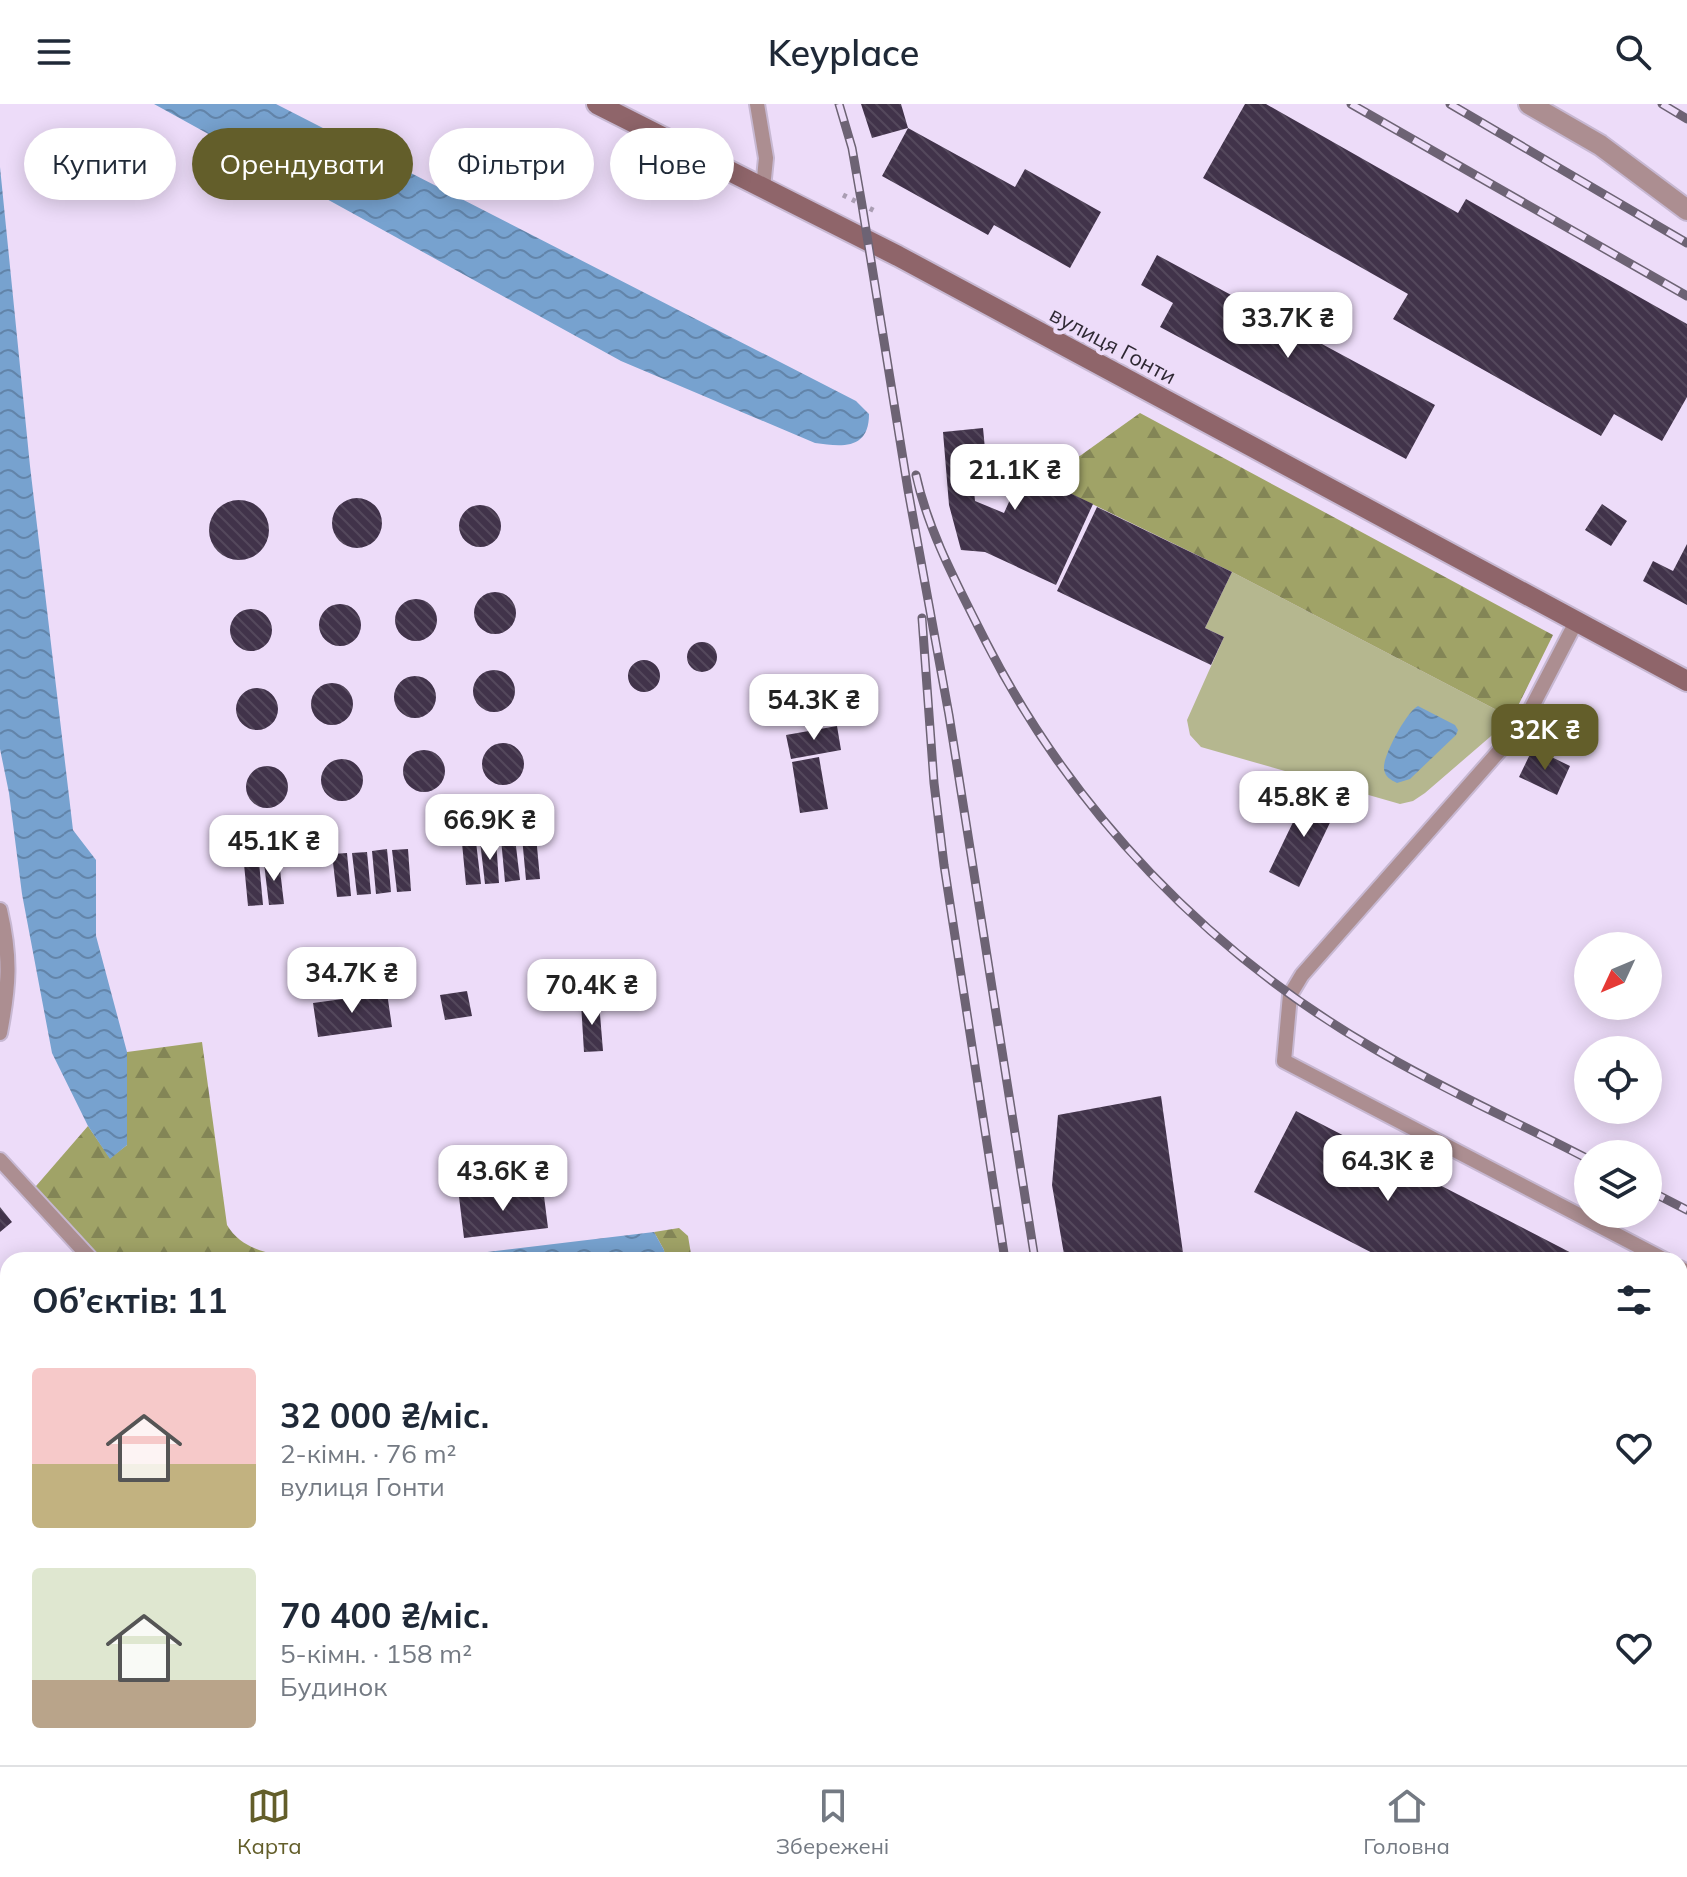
<!DOCTYPE html>
<html lang="uk">
<head>
<meta charset="utf-8">
<style>
	:root { --surface:#fff; --page:#f6f6f7; --text:#1f2937; --muted:#747a83; --line:#e0e1e3; --accent:#635e2a }
	body { margin:0; font-family:Mulish,sans-serif; background:var(--page); color:var(--text); height:100vh; display:flex; flex-direction:column; font-size:30px; white-space:nowrap }
	* { box-sizing:border-box; margin:0 }
	p { font-size:26px; color:var(--muted) }
	.icon { flex:none; width:44px; height:44px; fill:none; stroke:currentColor; stroke-width:2; stroke-linecap:round; stroke-linejoin:round }
	.map { position:relative; flex:1; overflow:hidden }
	.panel { position:absolute; left:0px; top:1148px; width:1688px; height:514px; display:flex; flex-direction:column; background:var(--surface); border-radius:24px 24px 0 0; box-shadow:0 4px 20px #0003 }
	.panel>* { flex:none }
	.banner { position:absolute; left:24px; top:24px; width:800px; height:72px; display:flex; gap:16px }
	.needle { width:52px; rotate:226deg }
	.fabs { position:absolute; left:1574px; top:828px; display:grid; gap:16px }
	.fabs a { display:grid; place-items:center; width:88px; height:88px; border-radius:50%; background:var(--surface); box-shadow:0 4px 20px #0003; font-size:40px }
	.price { position:absolute; translate:-50% -68px; padding:0 18px; border-radius:16px; background:#fff; color:#222; font-size:26px; line-height:52px; filter:drop-shadow(0 2px 4px #0008) }
	.price::after { content:''; position:absolute; left:50%; top:48px; width:24px; height:18px; margin-left:-12px; background:inherit; clip-path:polygon(0 0,100% 0,50% 100%) }
	.price.selected { background:var(--accent); color:#fff }
	ul { padding:0; list-style:none }
	li { display:flex; align-items:center; gap:24px; height:200px; padding:0 32px }
	li span { display:grid; place-items:center; flex:none; width:224px; height:160px; border-radius:8px; color:#555 }
	li>.icon { margin-inline-start:auto }
	span .icon { width:96px; height:96px; fill:#fffc; stroke-width:1 }
	li b { font-size:34px }
	h2 { display:flex; justify-content:space-between; align-items:center; height:96px; padding:0 32px; font-size:34px }
	.pill { padding:0 28px; border-radius:36px; background:var(--surface); box-shadow:0 4px 20px #0003; font-size:28px; line-height:72px }
	.pill.selected { background:var(--accent); color:#fff }
	header { display:flex; justify-content:space-between; align-items:center; height:104px; padding:0 32px; background:var(--surface); font-size:36px; font-weight:600 }
	.tab-bar { display:flex; justify-content:space-around; align-items:center; height:112px; border-top:2px solid var(--line); background:var(--surface); font-size:22px; color:var(--muted) }
	.tab-bar a { display:grid; justify-items:center; gap:4px }
	.tab-bar .selected { color:var(--accent) }
	.map>svg:first-child { display:block }
</style>
</head>
<body>
<header><svg class="icon" aria-label="menu" viewBox="0 0 24 24"><path d="M4 6h16M4 12h16M4 18h16"/></svg>Keyplace<svg class="icon" aria-label="search" viewBox="0 0 24 24"><circle cx="10" cy="10" r="6"/><path d="M15 15l6 6"/></svg></header>
<div class="map">
<svg width="1687" height="1661" viewBox="0 0 1687 1661">
	<defs>
		<pattern id="forest-firs" width="22" height="20" patternUnits="userSpaceOnUse" patternTransform="scale(2)"><rect width="22" height="20" fill="#a0a367"/><path d="M5 1l3.5 6h-7zM16 11l3.5 6h-7z" fill="#838556"/></pattern>
		<pattern id="water-waves" width="16" height="10" patternUnits="userSpaceOnUse" patternTransform="scale(2)"><rect width="16" height="10" fill="#77a2cf"/><path d="M0 5q4-4 8 0t8 0" fill="none" stroke="#6284a9"/></pattern>
		<pattern id="building-back-hatch" width="6" height="6" patternUnits="userSpaceOnUse" patternTransform="scale(2)"><rect width="6" height="6" fill="#41334a"/><path d="M-1 5l2 2M0 0l6 6M5-1l2 2" fill="none" stroke="#54485c"/></pattern>
	</defs>
	<rect width="100%" height="100%" fill="#eddcf9"/>
	<path fill="#b5b78f" d="M 1232,468 L 1512,614 L 1425,689 L 1413,697 L 1400,700 L 1201,643 L 1190,631 L 1187,616 L 1224,533 L 1205,524 Z"/>
	<path fill="url(#forest-firs)" d="M 1140,309 L 1553,531 L 1512,614 L 1232,468 L 1055,382 L 1063,364 Z
		M 202,938 L 227,1121 C 243,1148 274,1150 303,1156 L 92,1156 L 30,1089 L 88,1022 L 110,1054 L 127,1041 L 127,948 Z
		M 679,1124 L 688,1132 L 692,1156 L 665,1156 L 664,1146 L 654,1128 Z
		M 1680,1618 L 1687,1619 L 1687,1661 L 1522,1661 L 1521,1654 L 1680,1654 Z"/>
	<path fill="url(#water-waves)" d="M 154,0 L 276,0 L 856,297 L 869,310 C 869,346 842,343 815,339 L 621,257 Z
		M 0,63 L 30,362 L 73,726 L 96,756 L 96,832 L 127,948 L 127,1041 L 110,1055 L 88,1022 L 52,949 L 22,790 L 9,689 L 0,645 Z
		M 1418,602 L 1455,621 L 1458,626 L 1456,631 L 1410,675 L 1397,679 C 1391,676 1385,673 1384,665 C 1382,653 1407,607 1418,602 Z
		M 654,1128 L 664,1146 L 665,1156 L 421,1156 Z"/>
	<path fill="url(#building-back-hatch)" d="M 861,0 L 901,0 L 908,24 L 1015,83 L 1025,65 L 1101,108 L 1070,164 L 994,121 L 988,131 L 882,72 L 908,24 L 872,34 Z
		M 1245,0 L 1266,0 L 1458,109 L 1466,95 L 1687,220 L 1687,293 L 1662,337 L 1614,310 L 1601,332 L 1393,215 L 1408,190 L 1203,74 Z
		M 1157,151 L 1435,301 L 1406,355 L 1160,223 L 1173,199 L 1141,181 Z
		M 983,324 L 985,345 L 970,346 L 975,397 L 1004,409 L 1031,349 L 1063,364 L 1055,382 L 1093,400 L 1056,481 L 985,448 L 961,446 L 949,401 L 943,328 Z
		M332 419a25 25 0 1 1 50 0a25 25 0 1 1-50 0Z
		M209 426a30 30 0 1 1 60 0a30 30 0 1 1-60 0Z
		M 1602,400 L 1627,417 L 1611,442 L 1585,426 Z
		M459 422a21 21 0 1 1 42 0a21 21 0 1 1-42 0Z
		M 1097,403 L 1232,468 L 1205,524 L 1224,533 L 1211,561 L 1057,487 Z
		M 1687,440 L 1687,501 L 1643,477 L 1653,457 L 1673,467 Z
		M474 509a21 21 0 1 1 42 0a21 21 0 1 1-42 0Z
		M395 516a21 21 0 1 1 42 0a21 21 0 1 1-42 0Z
		M319 521a21 21 0 1 1 42 0a21 21 0 1 1-42 0Z
		M230 526a21 21 0 1 1 42 0a21 21 0 1 1-42 0Z
		M687 553a15 15 0 1 1 30 0a15 15 0 1 1-30 0Z
		M628 572a16 16 0 1 1 32 0a16 16 0 1 1-32 0Z
		M473 587a21 21 0 1 1 42 0a21 21 0 1 1-42 0Z
		M394 593a21 21 0 1 1 42 0a21 21 0 1 1-42 0Z
		M 823,573 L 827,615 L 794,618 L 791,576 Z
		M311 600a21 21 0 1 1 42 0a21 21 0 1 1-42 0Z
		M236 605a21 21 0 1 1 42 0a21 21 0 1 1-42 0Z
		M 837,622 L 841,646 L 791,655 L 786,631 Z
		M482 660a21 21 0 1 1 42 0a21 21 0 1 1-42 0Z
		M 1533,644 L 1570,662 L 1557,691 L 1519,673 Z
		M403 667a21 21 0 1 1 42 0a21 21 0 1 1-42 0Z
		M 819,653 L 828,705 L 800,709 L 792,658 Z
		M321 676a21 21 0 1 1 42 0a21 21 0 1 1-42 0Z
		M246 683a21 21 0 1 1 42 0a21 21 0 1 1-42 0Z
		M 1308,687 L 1338,702 L 1299,783 L 1269,768 Z
		M 536,732 L 540,775 L 526,776 L 522,733 Z
		M 515,734 L 520,776 L 505,778 L 501,735 Z
		M 496,736 L 499,779 L 485,780 L 480,737 Z
		M 476,738 L 481,780 L 466,781 L 462,739 Z
		M 387,745 L 391,788 L 376,790 L 372,747 Z
		M 408,745 L 411,787 L 397,788 L 392,746 Z
		M 367,748 L 371,790 L 357,791 L 352,749 Z
		M 347,749 L 351,792 L 337,793 L 332,750 Z
		M 279,757 L 284,800 L 269,801 L 264,759 Z
		M 259,758 L 263,801 L 248,802 L 244,760 Z
		M 467,887 L 472,912 L 445,916 L 440,891 Z
		M 387,889 L 392,923 L 318,933 L 313,899 Z
		M 599,898 L 603,947 L 584,948 L 581,899 Z
		M 1161,992 L 1184,1156 L 1065,1156 L 1052,1081 L 1058,1011 Z
		M 1296,1007 L 1585,1156 L 1386,1156 L 1254,1088 Z
		M 543,1084 L 548,1124 L 464,1134 L 459,1093 Z
		M 0,1103 L 12,1118 L 0,1128 Z
		M 5,1529 L 8,1531 L 8,1570 L 0,1577 L 0,1533 Z
		M 0,1624 L 8,1633 L 8,1654 L 28,1654 L 34,1661 L 0,1661 Z
		M 586,1654 L 676,1654 L 683,1661 L 593,1661 Z
		M 1127,1654 L 1287,1654 L 1288,1661 L 1129,1661 Z
		M 1408,1654 L 1500,1654 L 1501,1661 L 1409,1661 Z"/>
	<g fill="none" stroke-linecap="round" stroke-linejoin="round">
		<g stroke="#c7b8d2" stroke-width="18">
			<path id="lane" d="M 757,0 L 766,54 L 763,84
				M 1576,518 L 1523,620 L 1302,871 L 1290,891 L 1284,957 L 1665,1156
				M 0,806 C 11,853 9,882 0,929
				M 0,1056 L 92,1156
				M 1680,1164 L 1687,1168
				M 553,1654 L 559,1661
				M 1317,1654 L 1318,1661"/>
		</g>
		<g stroke="#c7b8d2" stroke-width="24">
			<path id="street" d="M 1529,0 L 1600,41 L 1687,106"/>
		</g>
		<g stroke="#c7b8d2" stroke-width="24">
			<path id="secondary" d="M 597,0 L 898,152 L 1687,577"/>
		</g>
		<path stroke="#aa9db3" stroke-width="5" stroke-dasharray="4 6" stroke-linecap="butt" d="M 843,91 L 877,108"/>
		<use href="#lane" stroke="#ac8e91" stroke-width="14"/>
		<use href="#street" stroke="#ac8e91" stroke-width="20"/>
		<use href="#secondary" stroke="#8f656a" stroke-width="20"/>
		<g stroke="#6d6374" stroke-width="9">
			<path id="rail" d="M 839,0 L 852,44 L 862,101 L 908,386 L 949,611 L 1035,1156
				M 1351,0 L 1687,192
				M 1450,0 L 1687,139
				M 1662,0 L 1687,15
				M 916,371 C 929,430 959,484 986,538 C 1072,707 1209,849 1373,944 C 1442,985 1517,1018 1588,1055
				M 922,514 L 934,679 L 944,761 L 1005,1156
				M 1648,1086 L 1687,1106
				M 1083,1654 L 1084,1661
				M 1111,1654 L 1112,1661"/>
		</g>
		<use href="#rail" stroke="#eddcf9" stroke-width="6" stroke-dasharray="18" stroke-linecap="butt"/>
	</g>
	<g text-anchor="middle" dominant-baseline="central" stroke-width="8" stroke-linejoin="round" paint-order="stroke">
		<g font-size="22" fill="#2f2934" stroke="#eddcf9">
			<text transform="translate(1113 241) rotate(28)">вулиця Гонти</text>
		</g>
	</g>
</svg>
<div class="fabs">
<a><svg class="needle" viewBox="-14 -14 28 28"><path d="M0-13l5 13h-10z" fill="#e53935"/><path d="M0 13l5-13h-10z" fill="#747a83"/></svg></a>
<a><svg class="icon" aria-label="locate" viewBox="0 0 24 24"><circle cx="12" cy="12" r="6"/><path d="M12 2v4M12 18v4M2 12h4M18 12h4"/></svg></a>
<a><svg class="icon" aria-label="layers" viewBox="0 0 24 24"><path d="M12 4l9 5-9 5-9-5zM3 14l9 5 9-5"/></svg></a>
</div>
<b class="price" style="left:1288px;top:256px">33.7K ₴</b>
<b class="price" style="left:1015px;top:408px">21.1K ₴</b>
<b class="price" style="left:814px;top:638px">54.3K ₴</b>
<b class="price selected" style="left:1545px;top:668px">32K ₴</b>
<b class="price" style="left:1304px;top:735px">45.8K ₴</b>
<b class="price" style="left:490px;top:758px">66.9K ₴</b>
<b class="price" style="left:274px;top:779px">45.1K ₴</b>
<b class="price" style="left:352px;top:911px">34.7K ₴</b>
<b class="price" style="left:592px;top:923px">70.4K ₴</b>
<b class="price" style="left:1388px;top:1099px">64.3K ₴</b>
<b class="price" style="left:503px;top:1109px">43.6K ₴</b>
<div class="banner">
<a class="pill">Купити</a>
<a class="pill selected">Орендувати</a>
<a class="pill">Фільтри</a>
<a class="pill">Нове</a>
</div>
<section class="panel">
<h2>Об’єктів: 11<svg class="icon" aria-label="filters" viewBox="0 0 24 24"><path d="M4 7h16M4 17h16"/><circle cx="9" cy="7" r="2"/><circle cx="15" cy="17" r="2"/></svg></h2>
<ul>
<li><span style="background:linear-gradient(#f6c9c9 60%,#c2b280 0)"><svg class="icon" aria-label="home" viewBox="0 0 24 24"><path d="M3 11l9-7 9 7M6 9v11h12V9"/></svg></span><div><b>32 000 ₴/міс.</b><p>2-кімн. · 76 m²</p><p>вулиця Гонти</p></div><svg class="icon" aria-label="heart" viewBox="0 0 24 24"><path d="M12 20l-8-8c-3-5 5-10 8-4 3-6 11-1 8 4z"/></svg></li>
<li><span style="background:linear-gradient(#dfe7d0 70%,#b9a48a 0)"><svg class="icon" aria-label="home" viewBox="0 0 24 24"><path d="M3 11l9-7 9 7M6 9v11h12V9"/></svg></span><div><b>70 400 ₴/міс.</b><p>5-кімн. · 158 m²</p><p>Будинок</p></div><svg class="icon" aria-label="heart" viewBox="0 0 24 24"><path d="M12 20l-8-8c-3-5 5-10 8-4 3-6 11-1 8 4z"/></svg></li>
</ul>
</section>
</div>
<nav class="tab-bar">
<a class="selected"><svg class="icon" aria-label="map" viewBox="0 0 24 24"><path d="M3 6l6-2 6 2 6-2v14l-6 2-6-2-6 2zM9 4v14M15 6v14"/></svg>Карта</a>
<a><svg class="icon" aria-label="saved" viewBox="0 0 24 24"><path d="M7 4h10v16l-5-4-5 4z"/></svg>Збережені</a>
<a><svg class="icon" aria-label="home" viewBox="0 0 24 24"><path d="M3 11l9-7 9 7M6 9v11h12V9"/></svg>Головна</a>
</nav>
</body>
</html>
